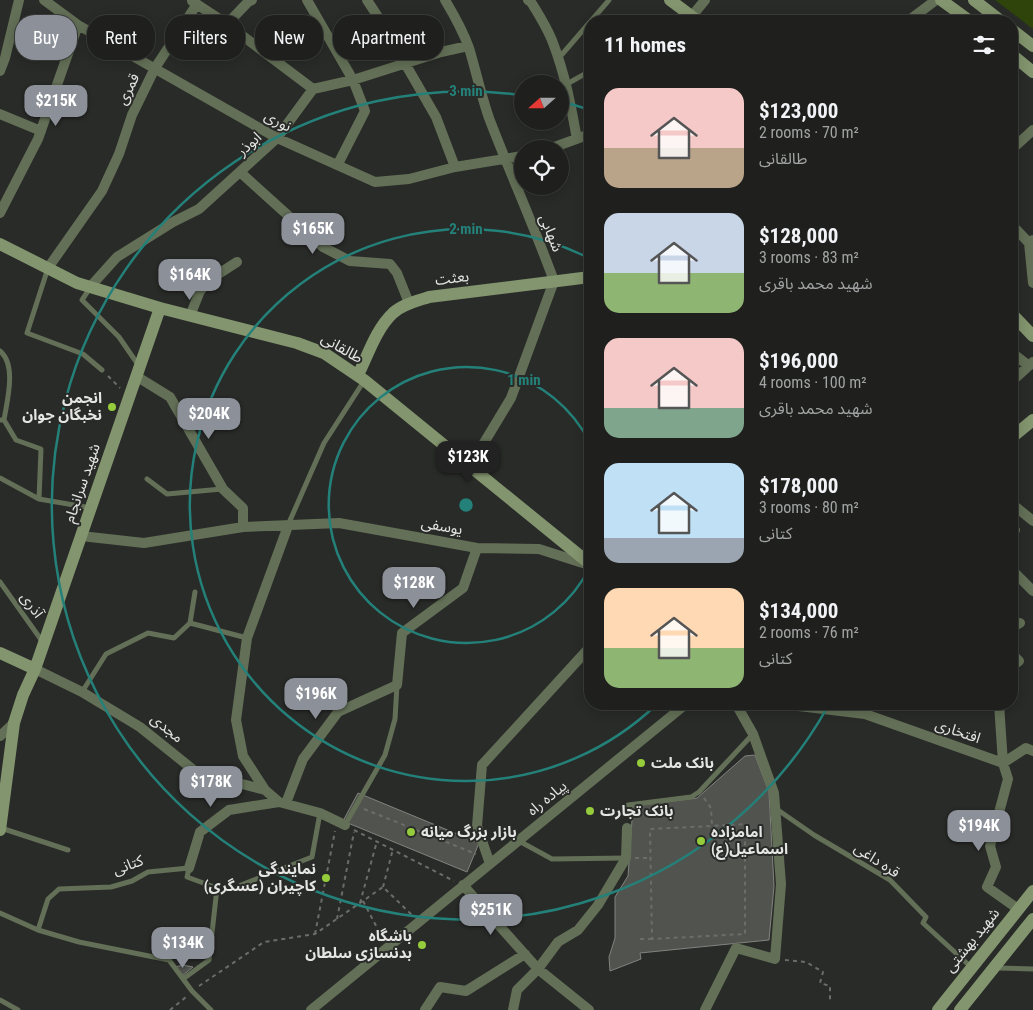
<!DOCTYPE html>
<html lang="en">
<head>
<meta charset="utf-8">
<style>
	:root { --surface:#1f201e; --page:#2c2d2b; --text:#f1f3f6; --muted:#a1a3a4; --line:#3c3e3c; --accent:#8c9099 }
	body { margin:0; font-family:"Roboto Condensed","Noto Sans Arabic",sans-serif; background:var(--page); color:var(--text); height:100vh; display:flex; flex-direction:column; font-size:19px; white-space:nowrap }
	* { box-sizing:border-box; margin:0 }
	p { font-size:16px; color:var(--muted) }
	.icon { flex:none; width:28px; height:28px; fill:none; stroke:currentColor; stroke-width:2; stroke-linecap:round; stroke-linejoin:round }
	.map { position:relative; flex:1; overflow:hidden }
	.drawer { position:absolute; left:584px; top:15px; width:434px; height:695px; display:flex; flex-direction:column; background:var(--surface); border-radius:20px; box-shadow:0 2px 12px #0003,0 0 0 1px var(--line) }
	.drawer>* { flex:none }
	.banner { position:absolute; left:15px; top:15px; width:475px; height:45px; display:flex; gap:10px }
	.needle { width:32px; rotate:249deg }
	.fabs { position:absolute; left:514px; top:75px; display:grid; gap:10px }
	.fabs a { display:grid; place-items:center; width:55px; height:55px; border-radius:50%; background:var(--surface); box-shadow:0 2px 12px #0003,0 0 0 1px var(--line); font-size:25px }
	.price { position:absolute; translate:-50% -42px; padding:0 11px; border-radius:10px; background:var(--accent); color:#fff; font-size:16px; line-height:32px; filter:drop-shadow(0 1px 2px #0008) }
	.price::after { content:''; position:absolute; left:50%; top:30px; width:15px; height:11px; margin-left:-8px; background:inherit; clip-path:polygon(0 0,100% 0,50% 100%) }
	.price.selected { background:#222; color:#fff }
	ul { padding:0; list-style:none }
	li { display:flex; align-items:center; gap:15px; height:125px; padding:0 20px }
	li span { display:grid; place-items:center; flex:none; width:140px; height:100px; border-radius:15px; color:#555 }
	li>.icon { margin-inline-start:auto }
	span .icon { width:60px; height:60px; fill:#fffc; stroke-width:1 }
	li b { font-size:21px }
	h2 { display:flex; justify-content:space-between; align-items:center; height:60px; padding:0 20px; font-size:21px }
	.chip { padding:0 18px; border-radius:20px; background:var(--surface); box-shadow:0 2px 12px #0003,0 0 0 1px var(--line); font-size:18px; line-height:45px }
	.chip.selected { background:var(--accent); color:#fff }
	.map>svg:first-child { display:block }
</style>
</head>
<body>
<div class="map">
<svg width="1033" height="1010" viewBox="0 0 1033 1010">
	<rect width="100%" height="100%" fill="#292b28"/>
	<path fill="#2e440b" d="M 995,0 L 1033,0 L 1033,29 Z"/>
	<path fill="#51534f" stroke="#81837f" d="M 755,755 L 769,792 L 774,886 L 769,940 L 640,953 L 641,959 L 610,971 L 609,957 L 615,938 L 615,897 L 628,876 L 633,806 L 697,798 L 745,756 Z
		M 358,793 L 479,843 L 467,872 L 343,821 Z
		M 183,965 L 193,967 L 182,976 L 175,967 Z"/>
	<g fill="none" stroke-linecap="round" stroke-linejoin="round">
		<path stroke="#6b6d6a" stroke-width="2" stroke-dasharray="4 4" stroke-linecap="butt" d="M 108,376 L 120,388
			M 704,798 L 711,808 L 712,826 L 650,829 L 652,939 L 745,934 L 745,824 L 712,826
			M 364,809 L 476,854
			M 729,825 L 729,844
			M 354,830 L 454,881
			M 635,858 L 651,858
			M 383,887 L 393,849
			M 363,901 L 383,939
			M 360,903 L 377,841
			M 337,919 L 354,832
			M 315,934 L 335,831
			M 640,939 L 652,939
			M 785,960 L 806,962 L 823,972 L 820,983 L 830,986 L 830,1003
			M 199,986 L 264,942 L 315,934 L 383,887 L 412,915
			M 170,1010 L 186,997"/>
		<path stroke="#636f56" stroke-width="5" d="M 591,21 L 609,0
			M 558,59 L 590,22
			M 567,84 L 590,71
			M 48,268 L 27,333 L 83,354 L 102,370
			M 90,288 L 82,300 L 119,337 L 139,366
			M 0,351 C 17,365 7,401 4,420
			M 0,420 L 4,420 L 16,440 L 41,449 L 39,499
			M 0,478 L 39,499 L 91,508
			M 147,479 L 167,494 L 222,489
			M 288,525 L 324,443 L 364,381
			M 0,582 L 42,641
			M 190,623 L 195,592
			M 82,692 L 106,654 L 148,633 L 174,638 L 190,623 L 247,638
			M 628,805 L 691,797 L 699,792 L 753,734
			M 775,808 L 814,835 L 890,880 L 926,917 L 923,923 L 971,967
			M 345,825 L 385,755 L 395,719 L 397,685
			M 1,828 L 68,850
			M 519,841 L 552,859 L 626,858
			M 241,885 L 312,857 L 320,813
			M 0,913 L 38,930 L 79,942 L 169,960 L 192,991 L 211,1010
			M 38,930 L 48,899 L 59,889 L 111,887 L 132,881 L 148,872 L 189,868 L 187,877 L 217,888 L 209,960 L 183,979
			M 997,968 L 1033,969
			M 0,1000 L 18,1010"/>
		<path stroke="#636f56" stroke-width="10" d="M 44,0 L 78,25 L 277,138 L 375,182 L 409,179 L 455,167 L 522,156
			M 307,0 L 353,80 L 365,111 L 338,164
			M 367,0 L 380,20 L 436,117 L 455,167
			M 445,0 C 454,15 463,31 469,48 C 476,71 481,95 489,118 C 510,173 534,226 554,281 L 511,398 L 470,466
			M 528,0 L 531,2 C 539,15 548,29 553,43 C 565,74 571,106 577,139
			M 192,1 L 227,24 L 313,89
			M 692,16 L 705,0
			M 908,21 L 936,0
			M 227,24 L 248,2 L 252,0
			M 0,71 L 5,58 L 19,0
			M 0,114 L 41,131
			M 549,149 L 590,134
			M 1011,150 L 1033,130
			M 240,172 L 323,247 L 350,261 L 390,264 L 397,273 L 409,303
			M 0,213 L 38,139 L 78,25
			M 1011,224 L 1029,243 L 1033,240
			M 1029,243 L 1033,283
			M 48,268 L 102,191 L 119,154 L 132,115 L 155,68 L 197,4
			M 90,287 L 117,257 L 173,222 L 199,209 L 277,138 L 313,89 L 353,80 L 441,52 L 468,46
			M 190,316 L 200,291 L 209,280 L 237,262
			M 1011,352 L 1029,366
			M 136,376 L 170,397 L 223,489 L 243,508 L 243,527
			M 1011,382 L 1033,362
			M 1011,503 L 1033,521
			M 1011,528 L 1015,530 L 1011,533
			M 81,536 L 144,543 L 243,527 L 339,523 L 477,548 L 539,549 L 589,565
			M 1011,569 L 1033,591
			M 1011,628 L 1020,623
			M 1011,653 L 1019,661 L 1011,667
			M 35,669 L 82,692 L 140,727 L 196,772 L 265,790 L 279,802 L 320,813 L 345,825
			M 782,704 L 865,714 L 1003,763 L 1026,748 L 1033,751
			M 999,704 L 1003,763 L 1008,779 L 990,846 L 996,867 L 987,887 L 1018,909
			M 0,736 L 14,723
			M 265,790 L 243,756 L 236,720 L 247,638 L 288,526
			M 286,803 L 303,759 L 338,712 L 397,685 L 402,633 L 463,588 L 477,548
			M 490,864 L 477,826 L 482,765 L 590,647
			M 189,868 L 200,832 L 229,810 L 279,802
			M 463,885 L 538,969 L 589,1010
			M 311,1010 L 686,704
			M 425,1010 L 440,987 L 466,991 L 525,954
			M 513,1010 L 517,990 L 538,969 L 558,942 L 578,930 L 598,905 L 626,858 L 627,828
			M 705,1010 L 736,948 L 775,959 L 781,884 L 774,793 L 753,734 L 736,704"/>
		<path stroke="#83956e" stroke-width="12" d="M 670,0 L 698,21
			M 941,0 L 970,21
			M 974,0 L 1001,21
			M 1011,29 L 1033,46
			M 1011,54 L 1033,72
			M 0,244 L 77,283 L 160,308 L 297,343 L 324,353 L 364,380 L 590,564
			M 1011,313 L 1033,336
			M 358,375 C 368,355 376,329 393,313 C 403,304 417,301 429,297 L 590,277
			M 1011,438 L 1033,420
			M 0,653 L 35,669
			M 0,830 L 14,723 L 23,695 L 35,669 L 160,308
			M 938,1010 L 1033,891
			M 960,1010 L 1033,919"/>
	</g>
	<g fill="none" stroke="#24817a" stroke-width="2.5">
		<path d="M590 567A138 138 0 1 1 590 443"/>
		<path d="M656 705A276 276 0 1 1 589 258"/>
		<path d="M828 706A414 414 0 1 1 520 95M563 102A414 414 0 0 1 587 109"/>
	</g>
	<g fill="#94cc3c" stroke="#292b28" stroke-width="2">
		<circle cx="112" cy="407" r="5"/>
		<circle cx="641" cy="763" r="5"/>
		<circle cx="590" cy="811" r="5"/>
		<circle cx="411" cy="832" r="5"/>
		<circle cx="701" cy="841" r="5"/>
		<circle cx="326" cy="878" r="5"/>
		<circle cx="422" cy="945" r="5"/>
	</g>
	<g text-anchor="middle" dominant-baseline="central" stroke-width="4" stroke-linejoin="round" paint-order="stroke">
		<g font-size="15" fill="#e5e6e4" stroke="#292b28">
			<text transform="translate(128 89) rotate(-64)">قمری</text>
			<text transform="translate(278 121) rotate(28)">نوری</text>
			<text transform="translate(249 144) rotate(-42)">ابوذر</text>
			<text transform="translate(551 233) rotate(68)">شهابی</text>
			<text transform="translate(452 278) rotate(-7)">بعثت</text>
			<text transform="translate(342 348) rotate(30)">طالقانی</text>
			<text transform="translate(82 483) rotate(-71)">شهید سرانجام</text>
			<text transform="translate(442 526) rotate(10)">یوسفی</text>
			<text transform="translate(32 605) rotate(54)">آذری</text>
			<text transform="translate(167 728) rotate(39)">مجدی</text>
			<text transform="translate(958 731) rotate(19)">افتخاری</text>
			<text transform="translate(547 798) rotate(-39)">پیاده راه</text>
			<text transform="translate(877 860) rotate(33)">قره داغی</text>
			<text transform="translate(128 865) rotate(-20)">کتانی</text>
			<text transform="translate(972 940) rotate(-51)">شهید بهشتی</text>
		</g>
		<g font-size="15" font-weight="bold" fill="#e5e6e4" stroke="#292b28" text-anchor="start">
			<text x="102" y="398" text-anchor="end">انجمن<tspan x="102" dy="17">نخبگان جوان</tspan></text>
			<text x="651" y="763">بانک ملت</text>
			<text x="600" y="811">بانک تجارت</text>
			<text x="421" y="832">بازار بزرگ میانه</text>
			<text x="711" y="832">امامزاده<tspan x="711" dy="17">اسماعیل(ع)</tspan></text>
			<text x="316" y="869" text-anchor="end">نمایندگی<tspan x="316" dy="17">کاچیران (عسگری)</tspan></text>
			<text x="412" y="936" text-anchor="end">باشگاه<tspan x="412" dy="17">بدنسازی سلطان</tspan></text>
		</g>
	</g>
	<circle cx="466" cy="505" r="8" fill="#24817a" stroke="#292b28" stroke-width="2.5"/>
	<g font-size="15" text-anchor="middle" font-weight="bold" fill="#24817a" stroke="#292b28" stroke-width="4" stroke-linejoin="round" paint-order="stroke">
		<text x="466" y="96">3 min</text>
		<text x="466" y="234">2 min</text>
		<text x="524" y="385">1 min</text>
	</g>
</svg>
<div class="fabs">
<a><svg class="needle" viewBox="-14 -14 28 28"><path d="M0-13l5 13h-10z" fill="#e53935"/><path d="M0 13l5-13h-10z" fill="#a1a3a4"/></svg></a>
<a><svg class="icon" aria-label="locate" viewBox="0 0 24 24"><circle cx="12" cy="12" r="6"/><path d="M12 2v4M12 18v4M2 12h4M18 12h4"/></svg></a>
</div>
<b class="price" style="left:56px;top:127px">$215K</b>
<b class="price" style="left:313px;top:255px">$165K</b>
<b class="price" style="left:190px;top:301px">$164K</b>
<b class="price" style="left:209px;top:440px">$204K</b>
<b class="price selected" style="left:468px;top:483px">$123K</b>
<b class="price" style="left:414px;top:609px">$128K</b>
<b class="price" style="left:316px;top:720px">$196K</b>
<b class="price" style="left:211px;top:808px">$178K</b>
<b class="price" style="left:979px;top:852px">$194K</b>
<b class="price" style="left:491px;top:936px">$251K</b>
<b class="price" style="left:183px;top:969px">$134K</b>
<div class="banner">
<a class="chip selected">Buy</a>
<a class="chip">Rent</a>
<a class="chip">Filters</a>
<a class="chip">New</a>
<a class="chip">Apartment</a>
</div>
<section class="drawer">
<h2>11 homes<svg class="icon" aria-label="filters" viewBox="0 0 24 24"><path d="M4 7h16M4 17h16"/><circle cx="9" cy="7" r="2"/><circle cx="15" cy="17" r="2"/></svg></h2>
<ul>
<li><span style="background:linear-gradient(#f6c9c9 60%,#b9a48a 0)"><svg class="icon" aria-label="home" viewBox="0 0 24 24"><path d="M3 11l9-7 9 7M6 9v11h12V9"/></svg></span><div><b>$123,000</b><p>2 rooms · 70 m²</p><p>طالقانی</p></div></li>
<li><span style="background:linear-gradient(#c9d6e8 60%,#8fb573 0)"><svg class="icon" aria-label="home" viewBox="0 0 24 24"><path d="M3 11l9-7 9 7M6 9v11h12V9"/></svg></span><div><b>$128,000</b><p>3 rooms · 83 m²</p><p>شهید محمد باقری</p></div></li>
<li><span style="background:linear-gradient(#f6c9c9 70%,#7fa58c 0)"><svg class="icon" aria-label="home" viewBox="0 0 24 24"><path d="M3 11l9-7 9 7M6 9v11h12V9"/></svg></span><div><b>$196,000</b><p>4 rooms · 100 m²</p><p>شهید محمد باقری</p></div></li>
<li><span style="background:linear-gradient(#bfe0f5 75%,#9aa5b1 0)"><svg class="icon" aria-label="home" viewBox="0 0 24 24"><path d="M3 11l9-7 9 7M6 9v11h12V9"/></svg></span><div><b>$178,000</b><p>3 rooms · 80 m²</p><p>کتانی</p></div></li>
<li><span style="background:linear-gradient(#ffd9b3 60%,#8fb573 0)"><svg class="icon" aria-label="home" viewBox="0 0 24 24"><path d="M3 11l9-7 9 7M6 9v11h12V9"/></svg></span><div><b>$134,000</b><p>2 rooms · 76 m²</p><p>کتانی</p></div></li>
</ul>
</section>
</div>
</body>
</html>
